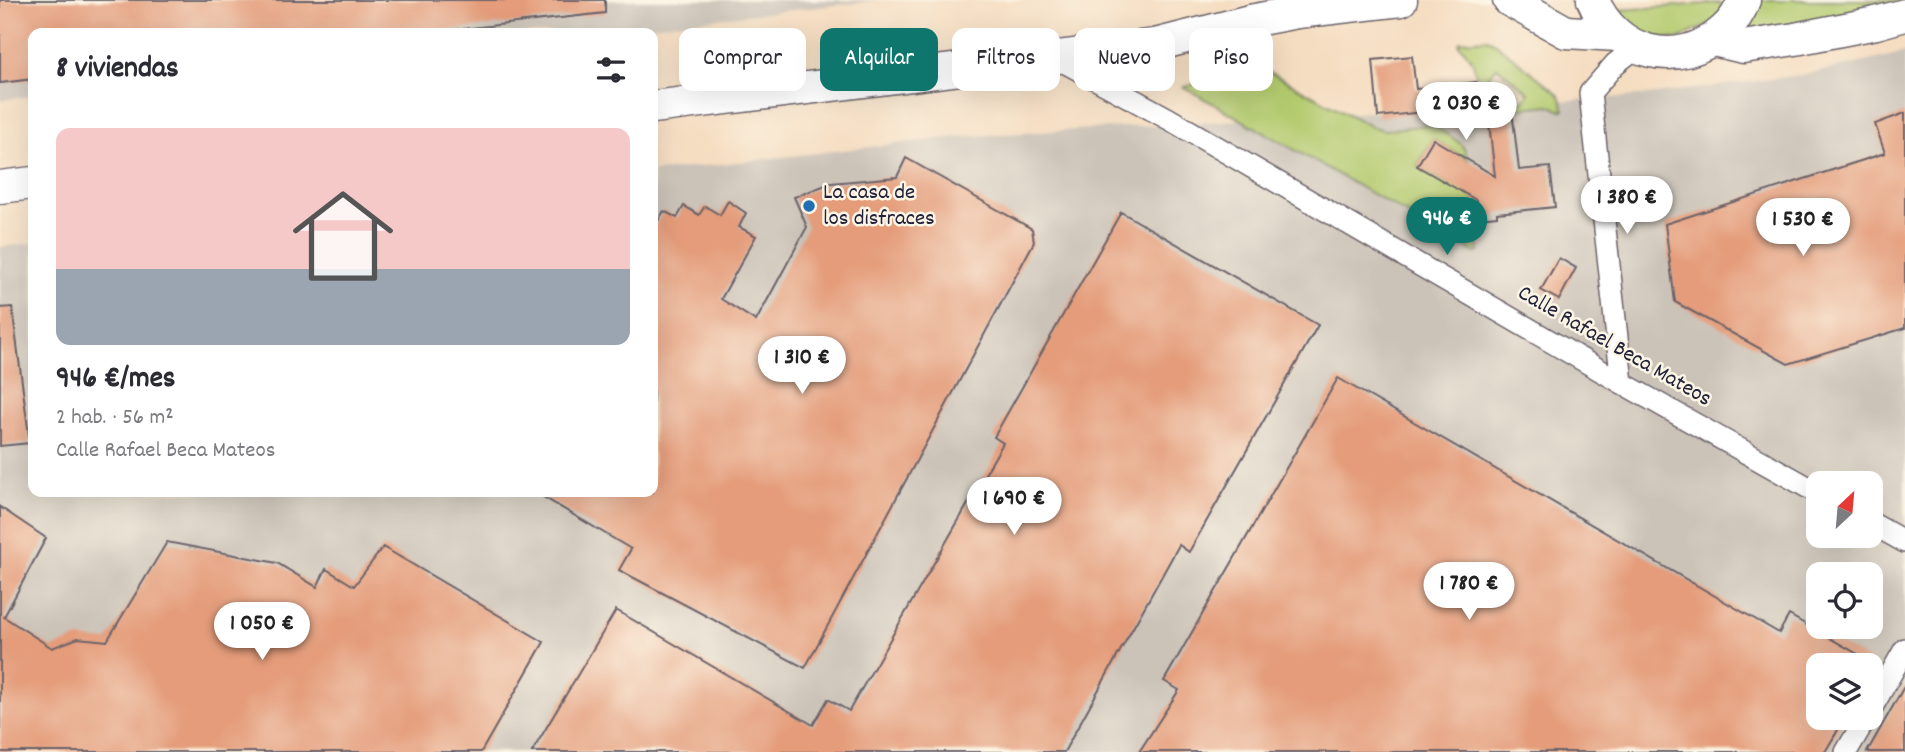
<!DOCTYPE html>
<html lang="es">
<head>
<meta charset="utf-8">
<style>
	:root { --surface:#fff; --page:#f2f2f3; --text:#2b2b33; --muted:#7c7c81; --accent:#0f766e }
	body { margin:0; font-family:Dekko,sans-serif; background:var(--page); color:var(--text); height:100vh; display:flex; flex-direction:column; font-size:26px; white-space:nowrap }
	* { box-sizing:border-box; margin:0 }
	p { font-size:23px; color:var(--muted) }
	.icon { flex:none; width:38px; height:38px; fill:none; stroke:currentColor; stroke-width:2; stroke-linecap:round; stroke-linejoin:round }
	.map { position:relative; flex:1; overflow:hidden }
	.panel { position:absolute; left:28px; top:28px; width:630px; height:469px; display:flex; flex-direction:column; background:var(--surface); border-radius:14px; box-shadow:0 7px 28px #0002 }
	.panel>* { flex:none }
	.guide { position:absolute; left:679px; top:28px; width:665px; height:63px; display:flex; gap:14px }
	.needle { width:46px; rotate:26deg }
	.fabs { position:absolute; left:1806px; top:471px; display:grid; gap:14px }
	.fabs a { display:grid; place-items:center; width:77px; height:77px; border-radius:14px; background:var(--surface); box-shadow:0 7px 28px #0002; font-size:35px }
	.price { position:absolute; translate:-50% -60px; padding:0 16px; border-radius:24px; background:#fff; color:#222; font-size:23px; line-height:46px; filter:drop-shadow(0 2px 4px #0008) }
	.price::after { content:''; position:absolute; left:50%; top:42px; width:21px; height:16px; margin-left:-10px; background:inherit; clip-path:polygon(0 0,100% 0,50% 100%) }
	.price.current { background:var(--accent); color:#fff }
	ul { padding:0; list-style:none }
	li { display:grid; align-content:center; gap:14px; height:371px; padding:0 28px }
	li span { display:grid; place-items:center; height:217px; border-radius:14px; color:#555 }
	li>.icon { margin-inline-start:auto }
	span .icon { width:126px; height:126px; fill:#fffc; stroke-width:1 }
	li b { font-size:30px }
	h2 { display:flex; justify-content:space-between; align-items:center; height:84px; padding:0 28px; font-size:30px }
	.tag { padding:0 24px; border-radius:14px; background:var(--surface); box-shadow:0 7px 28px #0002; font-size:24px; line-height:63px }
	.tag.current { background:var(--accent); color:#fff }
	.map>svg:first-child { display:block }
</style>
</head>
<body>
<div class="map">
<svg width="1905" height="752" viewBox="0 0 1905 752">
	<rect width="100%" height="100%" fill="#fcf5e5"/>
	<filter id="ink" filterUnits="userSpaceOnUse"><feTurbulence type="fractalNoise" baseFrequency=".0143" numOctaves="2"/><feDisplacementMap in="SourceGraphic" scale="14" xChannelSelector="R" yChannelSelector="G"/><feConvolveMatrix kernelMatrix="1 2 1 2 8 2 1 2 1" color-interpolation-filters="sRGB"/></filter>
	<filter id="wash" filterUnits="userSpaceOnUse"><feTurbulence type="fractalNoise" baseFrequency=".00686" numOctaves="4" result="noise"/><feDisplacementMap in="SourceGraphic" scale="28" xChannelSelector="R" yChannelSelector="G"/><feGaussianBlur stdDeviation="1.57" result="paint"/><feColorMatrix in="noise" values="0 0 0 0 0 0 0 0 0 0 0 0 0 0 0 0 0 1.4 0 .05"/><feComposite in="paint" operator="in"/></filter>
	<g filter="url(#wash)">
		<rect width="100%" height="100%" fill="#f5ddc1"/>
		<path fill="#cbc2b8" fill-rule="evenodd" d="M 0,0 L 881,0 L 587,33 L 33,33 L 33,96 L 0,100 Z
			M 1905,52 L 1905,752 L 0,752 L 0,247 L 33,243 L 33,492 L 653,492 L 653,172 L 955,137 L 1640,96 L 1800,75 L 1852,65 ZM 1818,483 L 1871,483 L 1871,536 L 1818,536 ZM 1818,574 L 1871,574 L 1871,626 L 1818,626 ZM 1818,665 L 1871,665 L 1871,718 L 1818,718 Z"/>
		<path fill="#b3ca6e" stroke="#6a7654" stroke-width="2" d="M 1759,0 L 1905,0 L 1905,3 L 1746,33 L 1745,31 Z
			M 1719,3 L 1725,7 L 1710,24 L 1678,39 L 1650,37 L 1629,26 L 1618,12 L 1619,10 Z
			M 1487,39 L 1494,42 L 1557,93 L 1561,98 L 1564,110 L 1561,111 L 1549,105 L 1512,109 L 1507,106 L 1514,97 L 1522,102 L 1529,93 L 1497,67 L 1481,85 L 1477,82 C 1475,63 1472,58 1459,44 L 1460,41 Z
			M 1260,67 L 1372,127 L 1384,130 L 1427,125 L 1432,126 C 1446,134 1466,141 1467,159 L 1433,139 L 1417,166 L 1453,187 L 1469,160 L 1479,252 L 1476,253 L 1184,87 Z"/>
		<g id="blocks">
			<path fill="#e49c7a" d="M 0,0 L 605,0 L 605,13 L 426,33 L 33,33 L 33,79 L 0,83 Z
				M 1412,56 L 1416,89 L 1476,82 L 1512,110 L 1519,170 L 1550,167 L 1555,207 L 1497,213 L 1497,216 L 1478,218 L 1476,200 L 1417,166 L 1433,139 L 1495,176 L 1487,105 L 1378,117 L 1373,60 Z
				M 1905,113 L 1905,328 L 1788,364 L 1675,302 L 1665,224 L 1885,153 L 1875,124 Z
				M 906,158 L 1032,229 L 1034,242 L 805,668 L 619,570 L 631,549 L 535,492 L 653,492 L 653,229 L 664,211 L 677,218 L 684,206 L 699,215 L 705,206 L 720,215 L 728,201 L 746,213 L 739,227 L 756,236 L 721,299 L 756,321 L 807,227 L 794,197 L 831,183 L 897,177 Z
				M 1121,212 L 1318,325 L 1189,552 L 1179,545 L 1064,752 L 532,752 L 616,610 L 813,725 L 828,699 L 849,711 L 1003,443 L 994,437 Z
				M 1559,258 L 1576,268 L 1559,300 L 1541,290 Z
				M 12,307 L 30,443 L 0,446 L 0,308 Z
				M 1338,378 L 1779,633 L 1789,615 L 1877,665 L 1818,665 L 1818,718 L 1845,718 L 1825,752 L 1139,752 L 1179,690 L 1164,681 Z
				M 0,507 L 46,538 L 4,617 L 52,648 L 78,638 L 107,641 L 167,542 L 277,563 L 317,587 L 326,569 L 354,586 L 383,547 L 544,642 L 481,752 L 0,752 Z
				M 1905,685 L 1905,752 L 1867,752 Z"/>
		</g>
	</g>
	<g filter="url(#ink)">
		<use href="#blocks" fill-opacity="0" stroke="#6c636a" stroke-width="2"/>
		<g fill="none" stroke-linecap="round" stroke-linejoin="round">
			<g stroke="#6c636a" stroke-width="24">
				<path id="minor" d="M 1055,57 L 1169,119 L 1622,383 L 1818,493
					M 1622,383 L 1590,93 L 1615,64 L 1637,47
					M 1871,523 L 1905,542
					M 1871,709 L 1905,649
					M 1846,752 L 1866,718"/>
			</g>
			<g stroke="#6c636a" stroke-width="35">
				<path id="primary" d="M 1509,0 L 1566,32 L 1618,35
					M 1593,0 C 1615,54 1678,71 1723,31 C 1732,23 1740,12 1744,0
					M 1713,40 L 1743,47 L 1795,39 L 1876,23 L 1905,15
					M 653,107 L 1155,45 L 1250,21 L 1297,12 L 1401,0
					M 0,187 L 33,183"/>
			</g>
			<use href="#minor" stroke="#fff" stroke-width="21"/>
			<use href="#primary" stroke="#fff" stroke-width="32"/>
		</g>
	</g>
	<circle fill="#1f6fb2" stroke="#fcf5e5" stroke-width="2.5" cx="809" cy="206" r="7"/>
	<g text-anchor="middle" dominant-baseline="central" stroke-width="5" stroke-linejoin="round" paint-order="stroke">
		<g font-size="23" fill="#22223b" stroke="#fcf5e5" text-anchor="start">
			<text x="823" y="193">La casa de<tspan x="823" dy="26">los disfraces</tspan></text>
		</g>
		<g font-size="23" fill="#22223b" stroke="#fcf5e5">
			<text transform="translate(1614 347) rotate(30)">Calle Rafael Beca Mateos</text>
		</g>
	</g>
</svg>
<div class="fabs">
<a><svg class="needle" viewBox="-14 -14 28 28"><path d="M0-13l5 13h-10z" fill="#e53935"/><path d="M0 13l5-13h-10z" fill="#7c7c81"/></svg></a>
<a><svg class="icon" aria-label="locate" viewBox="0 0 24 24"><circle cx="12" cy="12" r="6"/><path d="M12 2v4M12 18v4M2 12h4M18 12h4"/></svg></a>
<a><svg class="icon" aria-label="layers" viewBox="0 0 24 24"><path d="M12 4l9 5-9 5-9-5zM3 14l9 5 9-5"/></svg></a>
</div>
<b class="price" style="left:1466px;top:142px">2 030 €</b>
<b class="price" style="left:1627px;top:236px">1 380 €</b>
<b class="price current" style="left:1447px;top:257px">946 €</b>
<b class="price" style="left:1803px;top:258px">1 530 €</b>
<b class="price" style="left:802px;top:396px">1 310 €</b>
<b class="price" style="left:1014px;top:537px">1 690 €</b>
<b class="price" style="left:1469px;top:622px">1 780 €</b>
<b class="price" style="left:262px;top:662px">1 050 €</b>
<div class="guide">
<a class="tag">Comprar</a>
<a class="tag current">Alquilar</a>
<a class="tag">Filtros</a>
<a class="tag">Nuevo</a>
<a class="tag">Piso</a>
</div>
<section class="panel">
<h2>8 viviendas<svg class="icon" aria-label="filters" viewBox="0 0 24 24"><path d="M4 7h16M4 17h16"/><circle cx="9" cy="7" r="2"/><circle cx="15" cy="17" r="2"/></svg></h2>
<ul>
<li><span style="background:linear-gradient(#f6c9c9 65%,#9aa5b1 0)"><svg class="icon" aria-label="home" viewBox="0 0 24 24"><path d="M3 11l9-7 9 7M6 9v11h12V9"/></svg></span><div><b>946 €/mes</b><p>2 hab. · 56 m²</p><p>Calle Rafael Beca Mateos</p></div></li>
</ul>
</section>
</div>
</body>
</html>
